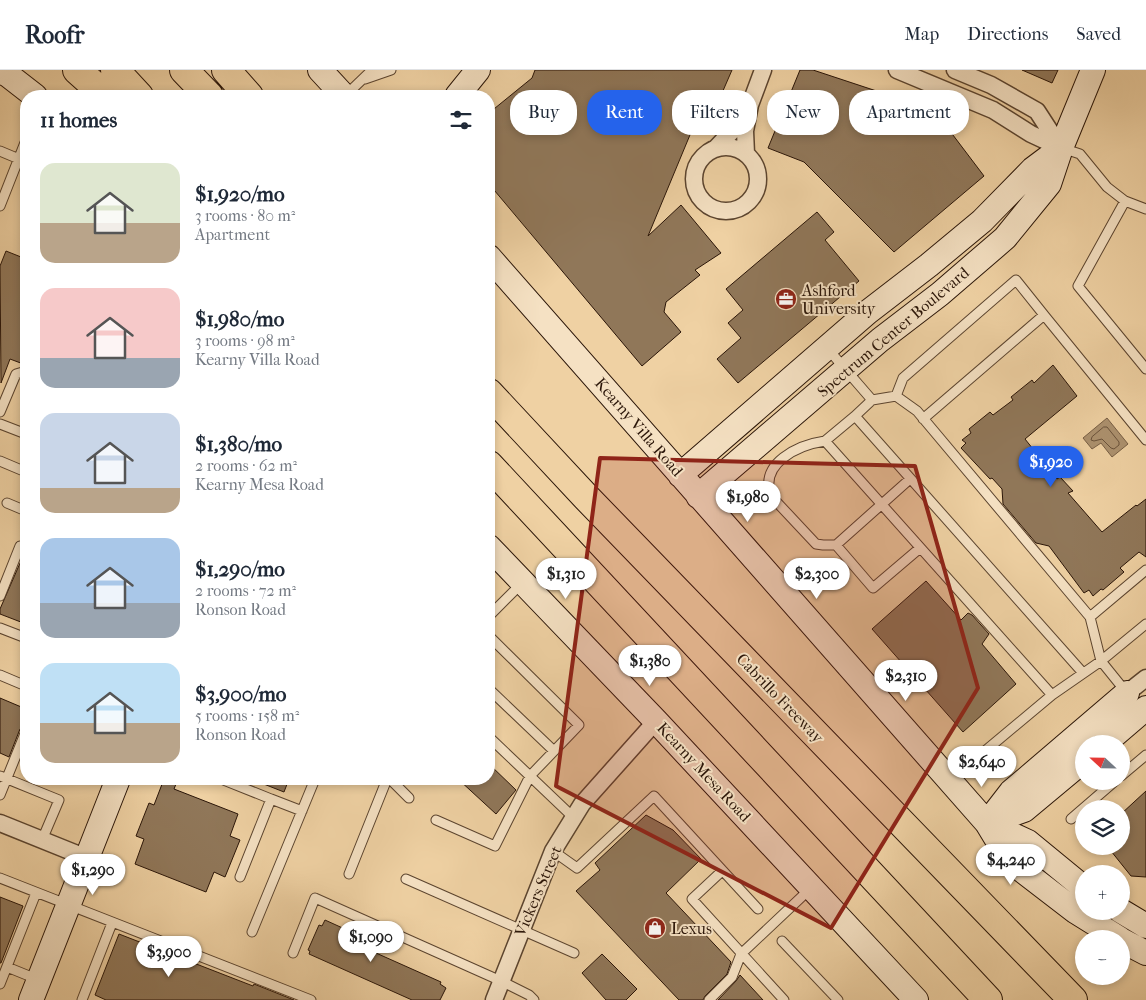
<!DOCTYPE html>
<html lang="en">
<head>
<meta charset="utf-8">
<style>
	:root { --surface:#fff; --page:#f6f6f7; --text:#1f2937; --muted:#747a83; --line:#e0e1e3; --accent:#2563eb }
	body { margin:0; font-family:"IM FELL French Canon",serif; background:var(--page); color:var(--text); height:100vh; display:flex; flex-direction:column; font-size:19px; white-space:nowrap }
	* { box-sizing:border-box; margin:0 }
	p { font-size:16px; color:var(--muted) }
	.icon { flex:none; width:28px; height:28px; fill:none; stroke:currentColor; stroke-width:2; stroke-linecap:round; stroke-linejoin:round }
	.map { position:relative; flex:1; overflow:hidden }
	.sheet { position:absolute; left:20px; top:20px; width:475px; height:695px; display:flex; flex-direction:column; background:var(--surface); border-radius:20px; box-shadow:0 2px 8px #0003 }
	.sheet>* { flex:none }
	.guide { position:absolute; left:510px; top:20px; width:475px; height:45px; display:flex; gap:10px }
	.needle { width:32px; rotate:292deg }
	.fabs { position:absolute; left:1075px; top:665px; display:grid; gap:10px }
	.fabs a { display:grid; place-items:center; width:55px; height:55px; border-radius:50%; background:var(--surface); box-shadow:0 2px 8px #0003; font-size:25px }
	.price { position:absolute; translate:-50% -42px; padding:0 11px; border-radius:18px; background:#fff; color:#222; font-size:16px; line-height:32px; filter:drop-shadow(0 1px 2px #0008) }
	.price::after { content:''; position:absolute; left:50%; top:30px; width:15px; height:11px; margin-left:-8px; background:inherit; clip-path:polygon(0 0,100% 0,50% 100%) }
	.price.active { background:var(--accent); color:#fff }
	ul { padding:0; list-style:none }
	li { display:flex; align-items:center; gap:15px; height:125px; padding:0 20px }
	li span { display:grid; place-items:center; flex:none; width:140px; height:100px; border-radius:15px; color:#555 }
	li>.icon { margin-inline-start:auto }
	span .icon { width:60px; height:60px; fill:#fffc; stroke-width:1 }
	li b { font-size:21px }
	h2 { display:flex; justify-content:space-between; align-items:center; height:60px; padding:0 20px; font-size:21px }
	.pill { padding:0 18px; border-radius:20px; background:var(--surface); box-shadow:0 2px 8px #0003; font-size:18px; line-height:45px }
	.pill.active { background:var(--accent); color:#fff }
	header { display:flex; align-items:center; gap:30px; box-sizing:border-box; height:70px; padding:0 25px; background:var(--surface); border-bottom:1px solid var(--line) }
	header strong { font-size:24px }
	nav { display:flex; gap:28px; margin-inline-start:auto; font-size:18px }
	.map>svg:first-child { display:block }
</style>
</head>
<body>
<header>
<strong>Roofr</strong>
<nav><a>Map</a><a>Directions</a><a>Saved</a></nav>
</header>
<div class="map">
<svg width="1146" height="930" viewBox="0 0 1146 930">
	<rect width="100%" height="100%" fill="#efd1a3"/>
	<filter id="stains"><feTurbulence type="fractalNoise" baseFrequency=".004" numOctaves="4"/><feColorMatrix values="0 0 0 0 .2 0 0 0 0 .09 0 0 0 0 .02 0 0 0 .5 -.17"/></filter>
	<radialGradient id="worn" r=".72"><stop offset=".6" stop-color="#630" stop-opacity="0"/><stop offset="1" stop-color="#630" stop-opacity=".3"/></radialGradient>
	<path fill="#ac916e" stroke="#785f45" d="M 1107,348 L 1128,374 L 1112,387 L 1101,373 L 1092,379 L 1083,368 Z"/>
	<g fill="none" stroke-linecap="round" stroke-linejoin="round">
		<path stroke="#6b533b" stroke-width="1" d="M 1104,357 L 1107,357 L 1119,372 L 1119,375 L 1114,379 L 1111,378 L 1102,369 L 1094,371 L 1091,370 L 1092,367 Z"/>
	</g>
	<path fill="#907759" stroke="#2a1508" d="M 535,0 L 732,0 L 709,53 L 697,48 L 648,166 L 681,135 L 721,183 L 695,200 L 700,205 L 666,232 L 664,242 L 681,262 L 642,296 L 489,114 L 489,43 L 532,8 Z
		M 800,0 L 813,0 L 934,40 L 984,106 L 894,182 L 804,92 L 768,78 Z
		M 1022,0 L 1058,0 L 1052,13 Z
		M 817,142 L 834,162 L 825,170 L 859,211 L 738,313 L 717,289 L 741,268 L 728,253 L 743,240 L 726,219 Z
		M 6,181 L 26,189 L 26,295 L 10,289 L 1,313 L 0,196 Z
		M 1053,295 L 1077,326 L 1025,369 L 1057,409 L 1060,407 L 1073,421 L 1068,423 L 1102,462 L 1136,435 L 1137,436 L 1146,429 L 1146,487 L 1139,482 L 1120,498 L 1124,502 L 1103,520 L 1101,519 L 1093,526 L 1089,520 L 1084,523 L 1049,476 L 1036,473 L 1003,434 L 1002,419 L 992,408 L 990,409 L 961,378 L 966,373 L 962,370 L 971,363 L 969,359 L 990,342 L 993,345 L 1013,330 L 1011,327 L 1032,310 L 1034,313 Z
		M 24,484 L 26,484 L 26,554 L 0,544 L 0,539 Z
		M 926,511 L 961,550 L 968,543 L 972,545 L 989,564 L 982,574 L 1016,614 L 963,662 L 872,559 Z
		M 0,628 L 26,639 L 26,655 L 20,659 L 9,687 L 0,683 Z
		M 489,694 L 516,720 L 496,744 L 458,709 L 489,709 Z
		M 164,709 L 178,709 L 174,719 L 238,744 L 230,766 L 240,770 L 225,807 L 214,802 L 206,822 L 135,794 L 144,769 L 136,766 L 149,733 L 154,735 Z
		M 251,709 L 289,709 L 284,722 Z
		M 1146,721 L 1146,807 L 1131,806 L 1107,776 L 1121,776 L 1121,744 Z
		M 646,745 L 673,760 L 701,789 L 666,823 L 731,892 L 727,904 L 705,926 L 703,930 L 679,930 L 576,821 L 600,800 L 595,793 Z
		M 0,827 L 23,836 L 1,893 L 0,893 Z
		M 325,850 L 380,875 L 376,883 L 441,912 L 440,914 L 446,918 L 440,930 L 412,930 L 309,884 L 310,881 L 308,880 L 319,855 L 322,856 Z
		M 119,864 L 253,916 L 254,914 L 294,930 L 106,930 L 95,925 Z
		M 602,884 L 637,919 L 626,930 L 606,930 L 582,903 Z
		M 740,905 L 763,930 L 718,930 L 736,911 Z"/>
	<g fill="none" stroke-linecap="round" stroke-linejoin="round">
		<g stroke="#5b442f" stroke-width="11">
			<path id="lane" d="M 365,9 L 391,0
				M 345,26 L 372,0
				M 1062,78 L 1080,84 L 1107,117 L 1125,131 L 1146,139
				M 0,81 L 19,89
				M 1125,131 L 1078,216 L 1146,299
				M 0,136 L 26,70
				M 827,278 L 872,330 L 896,326 L 917,341 L 1090,547 L 1146,500
				M 896,326 L 903,308 L 1016,210 L 1044,245
				M 872,330 L 855,346 L 1083,603
				M 0,342 L 16,304 L 26,301
				M 855,346 L 825,371 L 1052,625
				M 923,349 L 1044,245 L 1146,370
				M 0,354 L 26,364
				M 825,371 C 798,375 759,393 771,426 L 816,474 L 823,475 L 836,475
				M 0,391 L 26,402
				M 910,409 L 836,475 L 873,518 L 920,478
				M 7,433 L 26,441
				M 0,526 L 20,476 L 26,478
				M 489,546 L 522,513
				M 1090,547 L 1101,591 L 1126,622
				M 0,558 L 26,568
				M 0,605 L 26,616
				M 489,619 L 554,681
				M 489,667 L 574,748
				M 985,681 L 1052,625 L 1101,591 L 1146,554
				M 0,706 L 59,730 L 42,770
				M 1121,706 L 1146,685
				M 221,709 L 271,729
				M 390,709 L 409,728
				M 0,725 L 26,661
				M 1071,749 L 1115,711
				M 436,750 L 495,776 L 530,706 L 579,655 L 489,566
				M 553,781 L 577,798 L 654,726 L 758,839
				M 722,801 L 692,829 L 784,930
				M 349,804 L 387,709
				M 240,807 L 271,729 L 302,741
				M 0,808 L 311,930
				M 406,809 L 574,883
				M 252,862 L 315,709
				M 782,871 L 838,930
				M 293,883 L 315,828 L 501,911 L 529,925 L 534,930
				M 7,897 L 39,910
				M 0,914 L 36,823
				M 82,930 L 112,853
				M 709,930 L 732,907 L 741,884 L 811,818"/>
		</g>
		<g stroke="#5b442f" stroke-width="19">
			<path id="street" d="M 897,0 L 993,40 L 1031,64 L 1061,78
				M 955,0 L 991,15 L 1037,41 L 1061,78
				M694 109a32 32 0 1 1 64 0a32 32 0 1 1-64 0Z
				M 715,79 L 733,60 L 746,41
				M 746,84 L 745,61 L 750,35 L 763,0
				M 1127,623 L 1146,608
				M 0,753 L 87,788
				M 494,930 L 553,781 L 582,734 L 656,651"/>
		</g>
		<g stroke="#2a1508" stroke-width="26">
			<path id="secondary" d="M 320,0 L 344,26
				M 0,1 L 8,5 L 35,26
				M 457,26 L 478,0
				M 489,187 L 987,753 L 1010,791 L 1075,841 L 1120,869
				M 680,405 L 868,242 L 929,195 L 982,151 L 1033,99 L 1061,78
				M 698,426 L 880,270 L 940,224 L 1005,168 L 1049,114 L 1061,78 L 1093,0
				M 489,477 L 656,651 L 916,930
				M 1104,674 L 1146,638
				M 987,753 L 1011,722 L 1127,623
				M 987,753 L 1028,772 L 1084,818
				M 987,753 L 1024,740 L 1084,690
				M 1121,841 L 1146,856
				M 1121,870 L 1146,883
				M 31,930 L 118,709"/>
		</g>
		<g stroke="#2a1508" stroke-width="30">
			<path id="highway" d="M 77,0 L 106,26
				M 115,0 L 139,26
				M 184,0 L 209,26
				M 226,0 L 249,26
				M 489,323 L 586,427 L 1073,930
				M 489,395 L 988,930"/>
		</g>
		<use href="#lane" stroke="#f5e1c3" stroke-width="9"/>
		<use href="#street" stroke="#f5e1c3" stroke-width="16"/>
		<use href="#secondary" stroke="#f5e1c3" stroke-width="24"/>
		<use href="#highway" stroke="#efd1a3" stroke-width="28"/>
	</g>
	<path fill="#8f2418" fill-opacity="0.2" stroke="#8f2418" stroke-width="4" stroke-linejoin="round" d="M 600,388 L 915,396 L 978,618 L 831,858 L 556,716 Z"/>
	<defs>
		<g id="office-disc" transform="scale(1.125)"><circle r="9.5" fill="#8f2418" stroke="#f5e1c3"/><path d="M-6-3h4V-5.5h4V-3h4V5H-6ZM-1-4.5V-3h2v-1.5ZM-6 0V1H6V0Z" fill="#fff"/></g>
		<g id="shop-disc" transform="scale(1.125)"><circle r="9.5" fill="#8f2418" stroke="#f5e1c3"/><path d="M-5-2.5h2.3a2.7 3.5 0 0 1 5.4 0H5L5.5 6h-11ZM-1.5-2.5h3a1.5 2.3 0 0 0-3 0Z" fill="#fff"/></g>
	</defs>
	<g fill-rule="evenodd">
		<use href="#office-disc" x="786" y="229"/>
		<use href="#shop-disc" x="655" y="858"/>
	</g>
	<g text-anchor="middle" dominant-baseline="central" stroke-width="4" stroke-linejoin="round" paint-order="stroke">
		<g font-size="16" fill="#2a1508" stroke="#f5e1c3" text-anchor="start">
			<text x="802" y="220">Ashford<tspan x="802" dy="18">University</tspan></text>
			<text x="671" y="858">Lexus</text>
		</g>
		<g font-size="16" fill="#2a1508" stroke="#f5e1c3">
			<text transform="translate(893 262) rotate(-40)">Spectrum Center Boulevard</text>
			<text transform="translate(639 357) rotate(49)">Kearny Villa Road</text>
			<text transform="translate(780 628) rotate(46)">Cabrillo Freeway</text>
			<text transform="translate(704 702) rotate(47)">Kearny Mesa Road</text>
			<text transform="translate(538 821) rotate(-67)">Vickers Street</text>
		</g>
	</g>
	<rect width="100%" height="100%" filter="url(#stains)"/>
	<rect width="100%" height="100%" fill="url(#worn)"/>
</svg>
<div class="fabs">
<a><svg class="needle" viewBox="-14 -14 28 28"><path d="M0-13l5 13h-10z" fill="#e53935"/><path d="M0 13l5-13h-10z" fill="#747a83"/></svg></a>
<a><svg class="icon" aria-label="layers" viewBox="0 0 24 24"><path d="M12 4l9 5-9 5-9-5zM3 14l9 5 9-5"/></svg></a>
<a>+</a>
<a>−</a>
</div>
<b class="price active" style="left:1051px;top:418px">$1,920</b>
<b class="price" style="left:748px;top:453px">$1,980</b>
<b class="price" style="left:566px;top:530px">$1,310</b>
<b class="price" style="left:817px;top:530px">$2,300</b>
<b class="price" style="left:650px;top:617px">$1,380</b>
<b class="price" style="left:906px;top:632px">$2,310</b>
<b class="price" style="left:982px;top:718px">$2,640</b>
<b class="price" style="left:1011px;top:816px">$4,240</b>
<b class="price" style="left:93px;top:826px">$1,290</b>
<b class="price" style="left:371px;top:893px">$1,090</b>
<b class="price" style="left:169px;top:908px">$3,900</b>
<div class="guide">
<a class="pill">Buy</a>
<a class="pill active">Rent</a>
<a class="pill">Filters</a>
<a class="pill">New</a>
<a class="pill">Apartment</a>
</div>
<section class="sheet">
<h2>11 homes<svg class="icon" aria-label="filters" viewBox="0 0 24 24"><path d="M4 7h16M4 17h16"/><circle cx="9" cy="7" r="2"/><circle cx="15" cy="17" r="2"/></svg></h2>
<ul>
<li><span style="background:linear-gradient(#dfe7d0 60%,#b9a48a 0)"><svg class="icon" aria-label="home" viewBox="0 0 24 24"><path d="M3 11l9-7 9 7M6 9v11h12V9"/></svg></span><div><b>$1,920/mo</b><p>3 rooms · 80 m²</p><p>Apartment</p></div></li>
<li><span style="background:linear-gradient(#f6c9c9 70%,#9aa5b1 0)"><svg class="icon" aria-label="home" viewBox="0 0 24 24"><path d="M3 11l9-7 9 7M6 9v11h12V9"/></svg></span><div><b>$1,980/mo</b><p>3 rooms · 98 m²</p><p>Kearny Villa Road</p></div></li>
<li><span style="background:linear-gradient(#c9d6e8 75%,#b9a48a 0)"><svg class="icon" aria-label="home" viewBox="0 0 24 24"><path d="M3 11l9-7 9 7M6 9v11h12V9"/></svg></span><div><b>$1,380/mo</b><p>2 rooms · 62 m²</p><p>Kearny Mesa Road</p></div></li>
<li><span style="background:linear-gradient(#a9c7e8 65%,#9aa5b1 0)"><svg class="icon" aria-label="home" viewBox="0 0 24 24"><path d="M3 11l9-7 9 7M6 9v11h12V9"/></svg></span><div><b>$1,290/mo</b><p>2 rooms · 72 m²</p><p>Ronson Road</p></div></li>
<li><span style="background:linear-gradient(#bfe0f5 60%,#b9a48a 0)"><svg class="icon" aria-label="home" viewBox="0 0 24 24"><path d="M3 11l9-7 9 7M6 9v11h12V9"/></svg></span><div><b>$3,900/mo</b><p>5 rooms · 158 m²</p><p>Ronson Road</p></div></li>
</ul>
</section>
</div>
</body>
</html>
